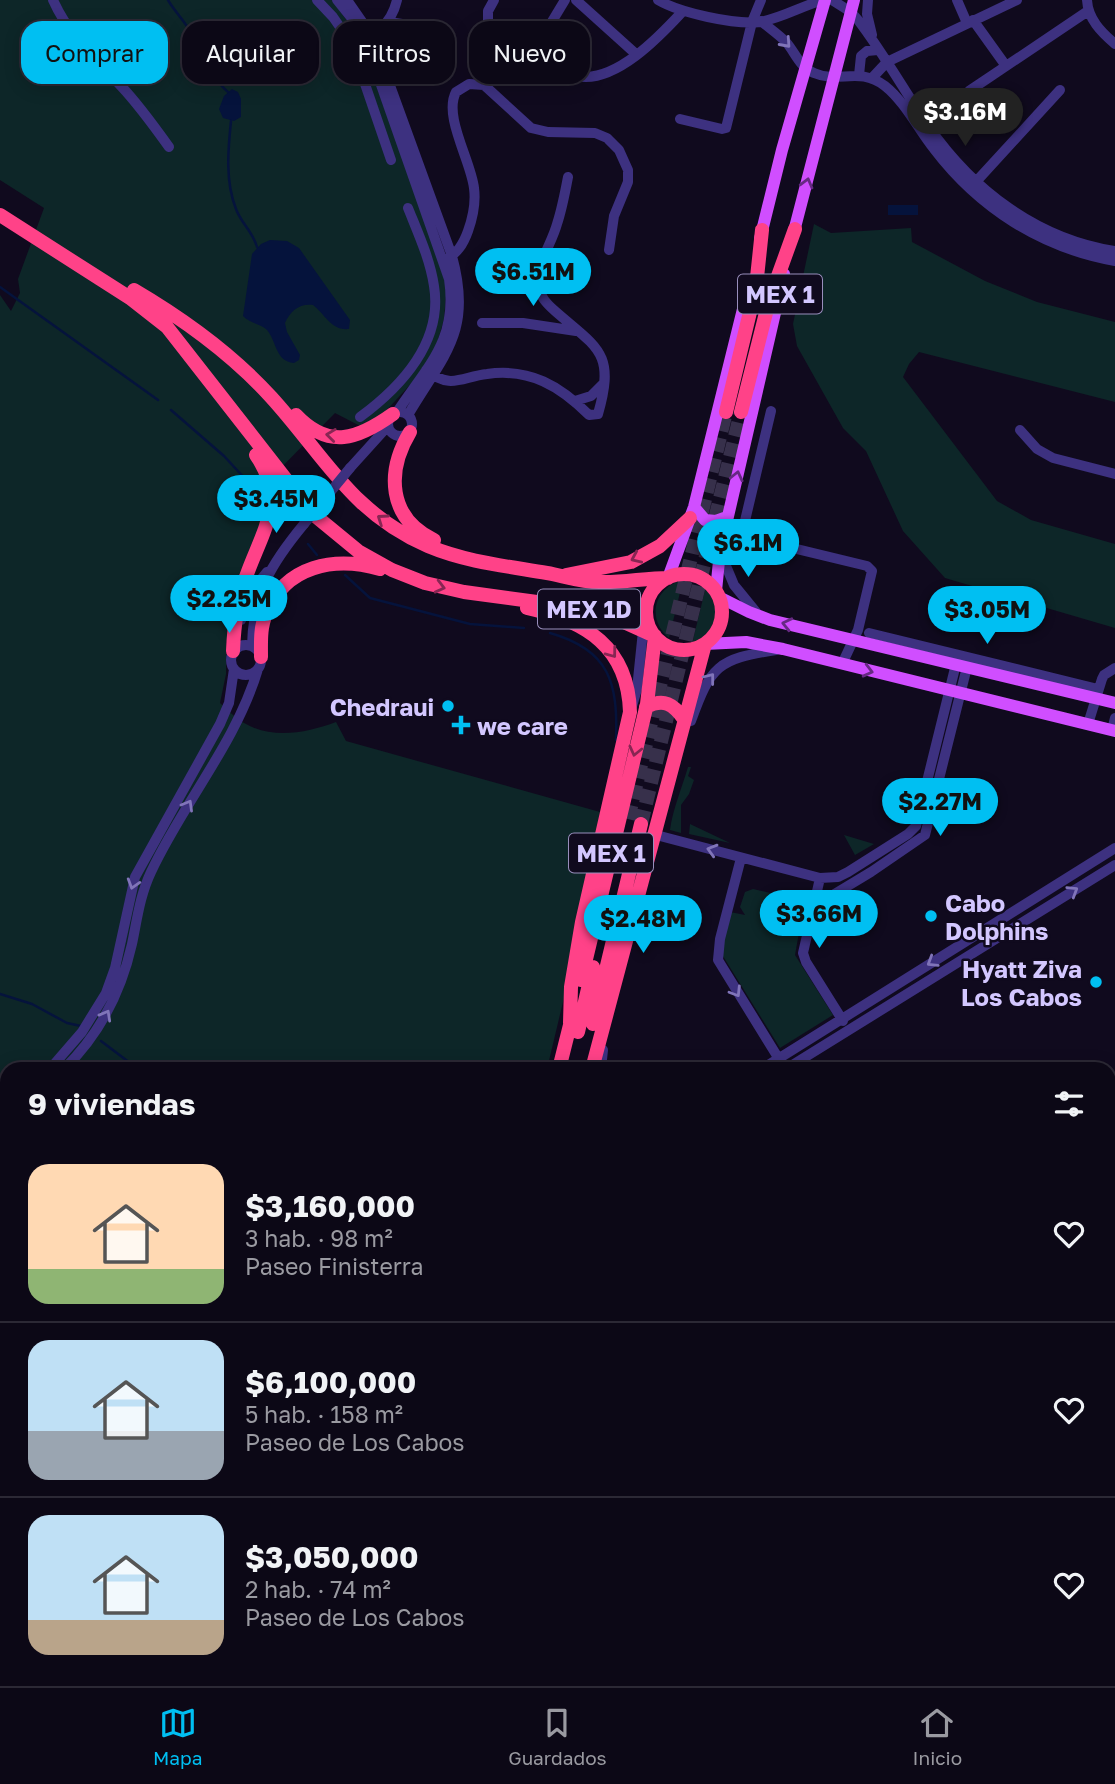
<!DOCTYPE html>
<html lang="es">
<head>
<meta charset="utf-8">
<style>
	:root { --surface:#0c0816; --page:#1a1623; --text:#f1f3f6; --muted:#9a9aa1; --line:#2c2935; --accent:#00bff2 }
	body { margin:0; font-family:"Golos Text",sans-serif; background:var(--page); color:var(--text); height:100vh; display:flex; flex-direction:column; font-size:26px; white-space:nowrap }
	* { box-sizing:border-box; margin:0 }
	p { font-size:23px; color:var(--muted) }
	.icon { flex:none; width:38px; height:38px; fill:none; stroke:currentColor; stroke-width:2; stroke-linecap:round; stroke-linejoin:round }
	.map { position:relative; flex:1; overflow:hidden }
	.drawer { position:absolute; left:0px; top:1062px; width:1116px; height:625px; display:flex; flex-direction:column; background:var(--surface); border-radius:21px 21px 0 0; box-shadow:0 4px 18px #0003,0 0 0 2px var(--line) }
	.drawer>* { flex:none }
	.banner { position:absolute; left:21px; top:21px; width:700px; height:63px; display:flex; gap:14px }
	.price { position:absolute; translate:-50% -60px; padding:0 16px; border-radius:24px; background:var(--accent); color:#111; font-size:23px; line-height:46px; filter:drop-shadow(0 2px 4px #0008) }
	.price::after { content:''; position:absolute; left:50%; top:42px; width:21px; height:16px; margin-left:-10px; background:inherit; clip-path:polygon(0 0,100% 0,50% 100%) }
	.price.current { background:#222; color:#fff }
	ul { padding:0; list-style:none }
	li { display:flex; align-items:center; gap:21px; height:175px; padding:0 28px }
	li+li { border-top:2px solid var(--line) }
	li span { display:grid; place-items:center; flex:none; width:196px; height:140px; border-radius:21px; color:#555 }
	li>.icon { margin-inline-start:auto }
	span .icon { width:84px; height:84px; fill:#fffc; stroke-width:1 }
	li b { font-size:30px }
	h2 { display:flex; justify-content:space-between; align-items:center; height:84px; padding:0 28px; font-size:30px }
	.tag { padding:0 24px; border-radius:21px; background:var(--surface); box-shadow:0 4px 18px #0003,0 0 0 2px var(--line); font-size:24px; line-height:63px }
	.tag.current { background:var(--accent); color:#111 }
	.tab-bar { display:flex; justify-content:space-around; align-items:center; height:98px; border-top:2px solid var(--line); background:var(--surface); font-size:19px; color:var(--muted) }
	.tab-bar a { display:grid; justify-items:center; gap:4px }
	.tab-bar .current { color:var(--accent) }
	.map>svg:first-child { display:block }
</style>
</head>
<body>
<div class="map">
<svg width="1115" height="1686" viewBox="0 0 1115 1686">
	<rect width="100%" height="100%" fill="#100a1e"/>
	<path fill="#0d2628" d="M 0,0 L 332,0 L 353,29 L 362,47 L 438,254 L 447,284 L 444,319 L 432,361 L 383,414 L 362,427 L 335,413 L 266,483 L 266,503 L 226,643 L 226,674 L 220,703 C 228,710 236,719 246,724 C 274,740 309,732 336,722 L 346,741 L 600,812 L 573,960 L 547,1069 L 7,1069 L 7,1680 L 122,1680 L 116,1686 L 0,1686 L 0,295 L 11,311 L 20,293 L 18,279 L 44,208 L 0,180 Z
		M 814,224 L 831,233 L 911,228 L 912,242 L 985,281 L 1037,302 L 1115,322 L 1115,402 L 919,352 L 909,364 L 903,377 L 997,501 L 1031,520 L 1115,544 L 1115,628 L 945,578 L 903,531 L 866,451 L 843,428 L 797,346 L 793,324 Z
		M 683,580 L 669,638 C 646,619 654,587 683,580 Z
		M 706,586 C 728,605 720,637 692,644 Z
		M 688,767 L 691,767 L 688,776 L 694,780 L 689,794 L 681,805 L 681,833 L 670,830 C 673,808 682,788 688,767 Z
		M 690,824 L 730,843 L 689,834 Z
		M 844,835 L 874,844 L 855,855 Z
		M 753,889 L 801,900 L 807,906 C 808,915 804,923 795,926 L 800,927 L 795,955 L 833,1015 L 780,1048 L 721,953 L 730,912 L 745,915 L 740,907 L 745,892 Z"/>
	<path fill="#05133c" d="M 232,89 L 238,92 L 241,99 L 241,117 L 234,121 L 223,118 L 219,109 L 224,96 Z
		M 888,205 L 918,205 L 918,215 L 888,215 Z
		M 270,240 L 287,241 L 299,248 L 350,320 L 349,329 C 331,331 325,314 313,305 C 300,303 290,311 285,323 L 287,332 L 300,355 L 299,360 L 294,363 C 275,361 277,342 267,330 C 261,324 249,323 243,316 L 252,254 L 261,244 Z
		M 1115,1331 L 1115,1686 L 618,1686 L 623,1680 L 1110,1680 L 1110,1334 Z"/>
	<g fill="none" stroke-linecap="round" stroke-linejoin="round">
		<path stroke="#05133c" stroke-width="2.5" d="M 168,0 C 175,12 185,21 191,33 C 201,51 212,79 228,92
			M 231,121 C 228,150 225,181 236,209 C 241,223 253,232 257,247
			M 0,287 L 158,400
			M 171,410 L 224,456 L 249,483
			M 280,514 L 284,519
			M 308,544 L 317,555
			M 345,575 L 370,598 L 470,624 L 524,628
			M 550,633 C 610,650 618,683 616,740
			M 0,994 L 32,1004 L 67,1023 L 81,1026
			M 101,1041 L 138,1069
			M 0,1270 L 7,1271"/>
		<path stroke="#37304b" stroke-width="14" stroke-dasharray="14 7" stroke-linecap="butt" d="M 628,819 L 726,412
			M 641,824 L 741,412"/>
		<path stroke="#3d3180" stroke-width="10" d="M 53,0 C 69,36 95,58 121,86 C 139,105 154,126 169,147
			M 317,0 L 333,17 L 351,43 L 391,160
			M 337,0 L 357,25 L 373,62 L 449,279 C 458,340 428,365 397,412
			M 347,0 L 372,36 L 452,256 C 473,332 444,354 408,415
			M 494,0 L 488,11 L 488,21 L 577,76 C 615,84 660,36 683,11
			M 576,0 L 637,55
			M 658,0 C 680,13 735,25 760,22 C 782,18 802,6 823,0
			M 832,0 L 851,12 L 858,20 C 884,54 905,92 929,127 C 973,190 1037,239 1115,251
			M 868,0 L 867,14 L 872,35
			M 957,0 L 967,23
			M 1087,0 C 1088,19 1101,32 1115,44
			M 973,20 L 1006,66
			M 761,21 C 769,28 778,34 786,42 C 795,52 800,68 814,73 C 839,84 859,66 885,86 C 905,102 918,129 934,149 C 979,208 1041,248 1115,261
			M 389,22 L 422,27
			M 351,43 C 375,37 391,25 397,0
			M 536,48 L 565,0
			M 859,75 L 861,56 L 867,51 L 878,50
			M 872,78 L 887,62 L 1017,0
			M 969,91 L 1088,11
			M 680,119 L 722,129 L 726,128 L 752,22 L 761,0
			M 973,185 L 1060,90
			M 444,260 C 457,254 463,245 468,231 C 473,217 476,203 474,188 C 471,161 443,116 456,92 L 469,84 L 484,85 L 531,128 L 548,132 L 595,133 L 607,138 L 619,150 L 628,170 L 628,182 L 614,216 L 609,250
			M 482,323 L 523,323 L 576,331
			M 426,370 C 451,390 461,377 487,374 C 530,368 560,386 589,415 L 598,414 C 616,352 597,348 555,311 C 547,304 540,297 538,285 C 536,265 552,243 557,224 C 562,209 565,193 568,177
			M 575,401 L 591,396 L 603,384
			M 771,411 L 744,525 L 745,532 L 751,538 L 867,566 L 872,571 L 858,630 L 842,664
			M388 424a12 12 0 1 1 24 0a12 12 0 1 1-24 0Z
			M 360,417 C 402,386 443,341 434,286 C 430,259 418,233 408,208
			M 1020,430 L 1037,449 L 1053,458 L 1115,474
			M 350,468 L 388,426
			M 721,554 L 734,585 L 756,612
			M 241,620 L 254,588 L 267,572
			M 869,633 L 1098,689
			M231 660a15 15 0 1 1 30 0a15 15 0 1 1-30 0Z
			M 252,646 C 253,593 271,564 304,524
			M 632,706 L 637,689 L 643,631
			M 691,721 C 711,666 717,659 776,650
			M 1088,724 L 1102,679 L 1104,675 L 1115,668
			M 1112,730 L 1115,718
			M 660,836 L 820,878 L 838,877 L 848,872 L 908,834 L 916,826 L 956,664
			M 741,858 L 720,939 L 718,960 L 782,1064
			M 820,878 L 803,953 L 806,962 L 843,1021
			M 813,907 L 871,872 L 925,835 L 967,667
			M 50,1069 L 82,1032 L 106,993 L 115,968 L 135,877 L 220,724 L 229,703 L 234,669
			M 64,1069 C 100,1034 121,993 132,944 C 137,920 140,895 151,872 C 183,803 236,743 258,669
			M 601,1069 L 603,1050
			M 762,1069 L 1115,848
			M 786,1069 L 1115,865
			M 0,1099 L 7,1097
			M 0,1109 L 7,1108
			M 0,1600 L 7,1589"/>
		<path stroke="#d04eff" stroke-width="12" d="M 760,239 L 782,150 L 825,0
			M 792,239 L 854,0
			M 694,507 L 705,520 L 716,521 L 727,517
			M 668,578 L 694,507 L 745,301
			M 716,591 L 720,551 L 784,274
			M 719,597 L 749,612 L 770,620 L 1115,703
			M 705,644 L 746,642 L 783,649 L 1115,731"/>
		<path stroke="#ff4288" stroke-width="14" d="M 0,215 L 130,298 L 167,327 L 313,514 L 358,551 L 392,570 L 425,583 L 464,592 L 589,609 L 613,617 L 655,636
			M 134,290 C 185,320 231,353 271,397 C 324,455 351,513 428,546 C 466,562 506,566 547,573 C 564,576 581,582 599,582 C 622,583 645,578 668,578
			M 726,412 L 756,287 L 762,230
			M 741,412 L 769,301 L 795,229
			M 296,415 C 329,450 358,439 393,414
			M 410,432 C 386,472 388,518 434,540
			M646 612a38 38 0 1 1 76 0a38 38 0 1 1-76 0Z
			M 566,575 L 631,562 L 660,546 L 690,518
			M 527,608 C 586,621 628,647 630,712 L 582,922 L 571,987 L 570,1023
			M 233,651 C 234,626 237,601 246,577 C 261,533 288,501 256,455
			M 261,657 C 261,643 260,627 266,614 C 285,565 335,556 380,569
			M 646,707 C 664,698 673,704 684,719
			M 581,980 L 647,704 L 655,636
			M 593,1024 L 641,824
			M 578,1032 L 593,967
			M 559,1069 L 572,1017
			M 592,1069 L 705,644
			M 137,1686 L 145,1680
			M 160,1686 L 168,1680"/>
		<path stroke="#3d3180" stroke-width="10" d="M 304,524 L 350,468"/>
	</g>
	<defs><path id="oneway-chevron" d="M-2-3.5L2.5 0L-2 3.5" fill="none" stroke-width="1.6" stroke-linecap="round" stroke-linejoin="round" transform="scale(1.75)"/></defs>
	<g stroke="#8074b9">
		<use href="#oneway-chevron" transform="translate(786 43) rotate(48)"/>
		<use href="#oneway-chevron" transform="translate(710 678) rotate(-52)"/>
		<use href="#oneway-chevron" transform="translate(188 805) rotate(-60)"/>
		<use href="#oneway-chevron" transform="translate(712 850) rotate(-164)"/>
		<use href="#oneway-chevron" transform="translate(133 884) rotate(107)"/>
		<use href="#oneway-chevron" transform="translate(1073 891) rotate(-32)"/>
		<use href="#oneway-chevron" transform="translate(932 962) rotate(148)"/>
		<use href="#oneway-chevron" transform="translate(736 992) rotate(58)"/>
		<use href="#oneway-chevron" transform="translate(106 1015) rotate(-61)"/>
	</g>
	<g stroke="#662983">
		<use href="#oneway-chevron" transform="translate(807 183) rotate(-75)"/>
		<use href="#oneway-chevron" transform="translate(737 476) rotate(-77)"/>
		<use href="#oneway-chevron" transform="translate(787 624) rotate(-167)"/>
		<use href="#oneway-chevron" transform="translate(868 671) rotate(14)"/>
	</g>
	<g stroke="#882653">
		<use href="#oneway-chevron" transform="translate(331 435) rotate(-173)"/>
		<use href="#oneway-chevron" transform="translate(382 519) rotate(-145)"/>
		<use href="#oneway-chevron" transform="translate(636 558) rotate(156)"/>
		<use href="#oneway-chevron" transform="translate(440 587) rotate(14)"/>
		<use href="#oneway-chevron" transform="translate(612 653) rotate(53)"/>
		<use href="#oneway-chevron" transform="translate(635 751) rotate(103)"/>
	</g>
	<g fill="#00bff2" stroke="#100a1e" stroke-width="2.5">
		<circle cx="448" cy="706" r="7"/>
		<path d="M457.5 714.5h7v7h7v7h-7v7h-7v-7h-7v-7h7z"/>
		<circle cx="931" cy="916" r="7"/>
		<circle cx="1096" cy="982" r="7"/>
	</g>
	<g text-anchor="middle" dominant-baseline="central" stroke-width="5" stroke-linejoin="round" paint-order="stroke">
		<g fill="#100a1e" stroke="#988ebc" stroke-width="2">
			<rect x="738" y="274.5" width="84" height="39" rx="5"/>
			<rect x="538" y="589.5" width="102" height="39" rx="5"/>
			<rect x="569" y="833.5" width="84" height="39" rx="5"/>
		</g>
		<g font-size="23" font-weight="bold" fill="#d3c7ff">
			<text x="780" y="294">MEX 1</text>
			<text x="589" y="609">MEX 1D</text>
			<text x="611" y="853">MEX 1</text>
		</g>
		<g font-size="24" font-weight="bold" fill="#d3c7ff" stroke="#100a1e" text-anchor="end">
			<text x="434" y="706">Chedraui</text>
			<text x="477" y="725" text-anchor="start">we care</text>
			<text x="945" y="902" text-anchor="start">Cabo<tspan x="945" dy="28">Dolphins</tspan></text>
			<text x="1082" y="968">Hyatt Ziva<tspan x="1082" dy="28">Los Cabos</tspan></text>
		</g>
	</g>
</svg>
<b class="price current" style="left:965px;top:148px">$3.16M</b>
<b class="price" style="left:533px;top:308px">$6.51M</b>
<b class="price" style="left:276px;top:535px">$3.45M</b>
<b class="price" style="left:748px;top:579px">$6.1M</b>
<b class="price" style="left:229px;top:635px">$2.25M</b>
<b class="price" style="left:987px;top:646px">$3.05M</b>
<b class="price" style="left:940px;top:838px">$2.27M</b>
<b class="price" style="left:819px;top:950px">$3.66M</b>
<b class="price" style="left:643px;top:955px">$2.48M</b>
<div class="banner">
<a class="tag current">Comprar</a>
<a class="tag">Alquilar</a>
<a class="tag">Filtros</a>
<a class="tag">Nuevo</a>
</div>
<section class="drawer">
<h2>9 viviendas<svg class="icon" aria-label="filters" viewBox="0 0 24 24"><path d="M4 7h16M4 17h16"/><circle cx="9" cy="7" r="2"/><circle cx="15" cy="17" r="2"/></svg></h2>
<ul>
<li><span style="background:linear-gradient(#ffd9b3 75%,#8fb573 0)"><svg class="icon" aria-label="home" viewBox="0 0 24 24"><path d="M3 11l9-7 9 7M6 9v11h12V9"/></svg></span><div><b>$3,160,000</b><p>3 hab. · 98 m²</p><p>Paseo Finisterra</p></div><svg class="icon" aria-label="heart" viewBox="0 0 24 24"><path d="M12 20l-8-8c-3-5 5-10 8-4 3-6 11-1 8 4z"/></svg></li>
<li><span style="background:linear-gradient(#bfe0f5 65%,#9aa5b1 0)"><svg class="icon" aria-label="home" viewBox="0 0 24 24"><path d="M3 11l9-7 9 7M6 9v11h12V9"/></svg></span><div><b>$6,100,000</b><p>5 hab. · 158 m²</p><p>Paseo de Los Cabos</p></div><svg class="icon" aria-label="heart" viewBox="0 0 24 24"><path d="M12 20l-8-8c-3-5 5-10 8-4 3-6 11-1 8 4z"/></svg></li>
<li><span style="background:linear-gradient(#bfe0f5 75%,#b9a48a 0)"><svg class="icon" aria-label="home" viewBox="0 0 24 24"><path d="M3 11l9-7 9 7M6 9v11h12V9"/></svg></span><div><b>$3,050,000</b><p>2 hab. · 74 m²</p><p>Paseo de Los Cabos</p></div><svg class="icon" aria-label="heart" viewBox="0 0 24 24"><path d="M12 20l-8-8c-3-5 5-10 8-4 3-6 11-1 8 4z"/></svg></li>
</ul>
</section>
</div>
<nav class="tab-bar">
<a class="current"><svg class="icon" aria-label="map" viewBox="0 0 24 24"><path d="M3 6l6-2 6 2 6-2v14l-6 2-6-2-6 2zM9 4v14M15 6v14"/></svg>Mapa</a>
<a><svg class="icon" aria-label="saved" viewBox="0 0 24 24"><path d="M7 4h10v16l-5-4-5 4z"/></svg>Guardados</a>
<a><svg class="icon" aria-label="home" viewBox="0 0 24 24"><path d="M3 11l9-7 9 7M6 9v11h12V9"/></svg>Inicio</a>
</nav>
</body>
</html>
